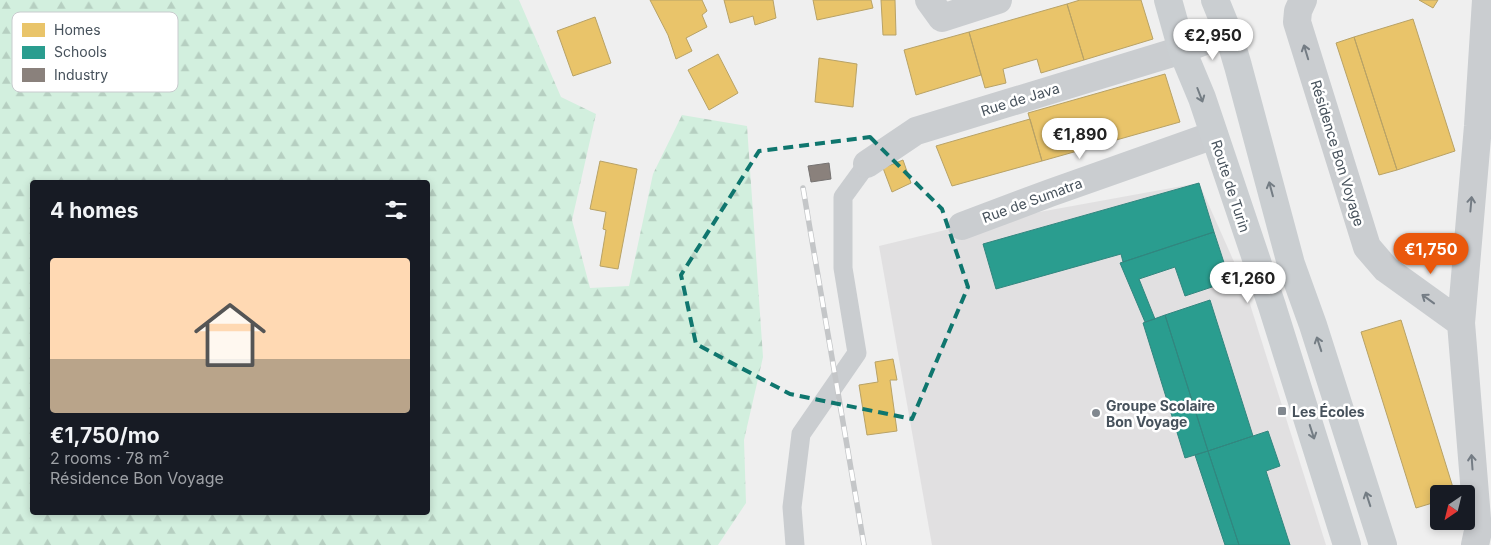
<!DOCTYPE html>
<html lang="en">
<head>
<meta charset="utf-8">
<style>
	:root { --surface:#171b24; --page:#242831; --text:#f1f3f6; --muted:#9ea1a6; --line:#363941; --accent:#ea580c }
	body { margin:0; font-family:Inter,sans-serif; background:var(--page); color:var(--text); height:100vh; display:flex; flex-direction:column; font-size:19px; white-space:nowrap }
	* { box-sizing:border-box; margin:0 }
	p { font-size:16px; color:var(--muted) }
	.icon { flex:none; width:28px; height:28px; fill:none; stroke:currentColor; stroke-width:2; stroke-linecap:round; stroke-linejoin:round }
	.map { position:relative; flex:1; overflow:hidden }
	.sheet { position:absolute; left:30px; top:180px; width:400px; height:335px; display:flex; flex-direction:column; background:var(--surface); border-radius:5px; box-shadow:0 2px 8px #0003 }
	.sheet>* { flex:none }
	.needle { width:32px; rotate:215deg }
	.tools { position:absolute; left:1430px; top:485px; display:grid; gap:10px }
	.tools a { display:grid; place-items:center; width:45px; height:45px; border-radius:5px; background:var(--surface); box-shadow:0 2px 8px #0003; font-size:25px }
	.price { position:absolute; translate:-50% -42px; padding:0 11px; border-radius:18px; background:#fff; color:#222; font-size:16px; line-height:32px; filter:drop-shadow(0 1px 2px #0008) }
	.price::after { content:''; position:absolute; left:50%; top:30px; width:15px; height:11px; margin-left:-8px; background:inherit; clip-path:polygon(0 0,100% 0,50% 100%) }
	.price.on { background:var(--accent); color:#fff }
	ul { padding:0; list-style:none }
	li { display:grid; align-content:center; gap:10px; height:265px; padding:0 20px }
	li+li { border-top:1px solid var(--line) }
	li span { display:grid; place-items:center; height:155px; border-radius:5px; color:#555 }
	li>.icon { margin-inline-start:auto }
	span .icon { width:90px; height:90px; fill:#fffc; stroke-width:1 }
	li b { font-size:21px }
	h2 { display:flex; justify-content:space-between; align-items:center; height:60px; padding:0 20px; font-size:21px }
	.map>svg:first-child { display:block }
</style>
</head>
<body>
<div class="map">
<svg width="1491" height="545" viewBox="0 0 1491 545">
	<defs>
		<pattern id="forest-firs" width="22" height="20" patternUnits="userSpaceOnUse" patternTransform="scale(1.25)"><rect width="22" height="20" fill="#d2efde"/><path d="M5 1l3.5 6h-7zM16 11l3.5 6h-7z" fill="#b6cfc1"/></pattern>
	</defs>
	<rect width="100%" height="100%" fill="#efefef"/>
	<path fill="#e1e0e1" d="M 1199,183 L 1243,282 L 1326,545 L 932,545 L 879,246 L 962,226 Z"/>
	<path fill="url(#forest-firs)" fill-rule="evenodd" d="M 0,0 L 519,0 L 561,97 L 596,114 L 572,220 L 590,288 L 629,286 L 653,174 L 682,115 L 747,126 L 763,357 L 744,440 L 746,503 L 718,545 L 0,545 ZM 32,182 L 428,182 L 428,512 L 32,512 Z"/>
	<path fill="#e9c46a" stroke="#b8a266" d="M 650,0 L 702,0 L 707,11 L 702,15 L 707,27 L 686,38 L 692,51 L 676,59 L 668,35 Z
		M 724,0 L 773,0 L 776,18 L 755,25 L 753,16 L 730,23 Z
		M 813,0 L 871,0 L 873,8 L 817,20 Z
		M 881,0 L 895,0 L 896,35 L 883,35 Z
		M 1080,0 L 1141,0 L 1153,39 L 1084,60 L 1067,4 Z
		M 1419,0 L 1438,0 L 1433,8 Z
		M 1067,4 L 1084,60 L 1041,73 L 1037,59 L 1003,69 L 1006,83 L 985,88 L 969,32 Z
		M 595,17 L 611,63 L 573,76 L 557,31 Z
		M 1413,19 L 1455,151 L 1397,170 L 1354,37 Z
		M 969,32 L 981,75 L 916,95 L 904,50 Z
		M 1354,37 L 1397,170 L 1379,175 L 1336,43 Z
		M 718,54 L 738,93 L 709,110 L 688,70 Z
		M 819,58 L 857,64 L 853,107 L 815,102 Z
		M 1165,74 L 1180,122 L 1042,161 L 1028,113 Z
		M 1030,119 L 1042,161 L 952,186 L 936,146 Z
		M 903,160 L 911,183 L 892,192 L 883,168 Z
		M 600,161 L 637,169 L 618,269 L 600,266 L 606,230 L 603,229 L 606,212 L 590,209 Z
		M 1401,320 L 1455,494 L 1439,494 L 1439,501 L 1416,508 L 1361,332 Z
		M 893,359 L 897,380 L 890,380 L 897,431 L 867,435 L 859,385 L 878,382 L 875,362 Z"/>
	<path fill="#2a9d8f" stroke="#32867f" d="M 1199,183 L 1214,232 L 1123,262 L 1121,254 L 996,289 L 983,244 Z
		M 1214,232 L 1230,281 L 1185,296 L 1175,267 L 1139,279 L 1155,319 L 1145,322 L 1120,263 Z
		M 1210,300 L 1253,436 L 1208,451 L 1165,315 Z
		M 1165,315 L 1208,451 L 1185,458 L 1143,323 Z
		M 1268,431 L 1280,466 L 1266,471 L 1290,545 L 1239,545 L 1208,451 Z
		M 1208,451 L 1239,545 L 1225,545 L 1195,455 Z"/>
	<path fill="#8a817c" stroke="#767372" d="M 829,163 L 831,179 L 811,182 L 808,166 Z"/>
	<g fill="none" stroke-linecap="round" stroke-linejoin="round">
		<path stroke="#cacdd0" stroke-width="19" d="M 795,545 L 792,507 L 801,434 L 857,353 L 843,268 L 843,197 L 867,164"/>
		<path stroke="#cacdd0" stroke-width="28" d="M 929,0 L 942,18 L 998,0
			M 1303,0 L 1298,11 L 1297,22 L 1367,247 L 1386,269 L 1461,323 L 1478,531 L 1475,545
			M 867,164 L 916,131 L 1182,50 L 1228,32
			M 962,226 L 1050,193 L 1214,135
			M 1461,323 L 1478,126 L 1486,0"/>
		<path stroke="#caced1" stroke-width="28" d="M 1168,0 L 1182,50 L 1202,98 L 1272,306 L 1347,545
			M 1215,0 L 1228,32 L 1238,66 L 1291,264 L 1313,325 L 1383,545"/>
		<g stroke="#c4c6c8" stroke-width="5.5">
			<path id="rail" d="M 803,188 L 864,545"/>
		</g>
		<use href="#rail" stroke="#fff" stroke-width="4" stroke-dasharray="11" stroke-linecap="butt"/>
	</g>
	<defs><path id="oneway-shaft" d="M-6 0H5M1.5-3L5.5 0L1.5 3" fill="none" stroke-width="1.6" stroke-linecap="round" stroke-linejoin="round" transform="scale(1.25)"/></defs>
	<g stroke="#747c84">
		<use href="#oneway-shaft" transform="translate(1306 52) rotate(-107)"/>
		<use href="#oneway-shaft" transform="translate(1471 204) rotate(-85)"/>
		<use href="#oneway-shaft" transform="translate(1428 299) rotate(-144)"/>
		<use href="#oneway-shaft" transform="translate(1472 462) rotate(-94)"/>
	</g>
	<g stroke="#747d84">
		<use href="#oneway-shaft" transform="translate(1200 95) rotate(69)"/>
		<use href="#oneway-shaft" transform="translate(1271 189) rotate(-105)"/>
		<use href="#oneway-shaft" transform="translate(1319 344) rotate(-108)"/>
		<use href="#oneway-shaft" transform="translate(1312 432) rotate(72)"/>
		<use href="#oneway-shaft" transform="translate(1368 499) rotate(-108)"/>
	</g>
	<path fill="none" stroke="#0f766e" stroke-width="4" stroke-dasharray="10 6" stroke-linejoin="round" d="M 870,137 L 942,209 L 968,287 L 912,419 L 790,394 L 696,344 L 681,275 L 759,151 Z"/>
	<g fill="#81888f" stroke="#fff" stroke-width="2">
		<rect x="1277" y="406" width="10" height="10" rx="2.5"/>
		<circle cx="1096" cy="413" r="5"/>
	</g>
	<g text-anchor="middle" dominant-baseline="central" stroke-width="5" stroke-linejoin="round" paint-order="stroke">
		<g font-size="14" fill="#46515b" stroke="#fff">
			<text transform="translate(1020 99) rotate(-17)">Rue de Java</text>
			<text transform="translate(1338 153) rotate(73)">Résidence Bon Voyage</text>
			<text transform="translate(1231 186) rotate(72)">Route de Turin</text>
			<text transform="translate(1032 200) rotate(-20)">Rue de Sumatra</text>
		</g>
		<g font-size="14" font-weight="bold" fill="#46515b" stroke="#fff" text-anchor="start">
			<text x="1106" y="405">Groupe Scolaire<tspan x="1106" dy="16">Bon Voyage</tspan></text>
			<text x="1292" y="411">Les Écoles</text>
		</g>
	</g>
	<rect x="12" y="12" width="166" height="80" rx="8" fill="#fff" stroke="#c8cbce" stroke-width="1"/>
	<rect x="22" y="23" width="23" height="14" fill="#e9c46a"/>
	<rect x="22" y="46" width="23" height="13" fill="#2a9d8f"/>
	<rect x="22" y="68" width="23" height="14" fill="#8a817c"/>
	<g font-size="14" fill="#46515b">
		<text x="54" y="35">Homes</text>
		<text x="54" y="57">Schools</text>
		<text x="54" y="80">Industry</text>
	</g>
</svg>
<div class="tools">
<a><svg class="needle" viewBox="-14 -14 28 28"><path d="M0-13l5 13h-10z" fill="#e53935"/><path d="M0 13l5-13h-10z" fill="#9ea1a6"/></svg></a>
</div>
<b class="price" style="left:1213px;top:61px">€2,950</b>
<b class="price" style="left:1080px;top:160px">€1,890</b>
<b class="price on" style="left:1431px;top:275px">€1,750</b>
<b class="price" style="left:1248px;top:304px">€1,260</b>
<section class="sheet">
<h2>4 homes<svg class="icon" aria-label="filters" viewBox="0 0 24 24"><path d="M4 7h16M4 17h16"/><circle cx="9" cy="7" r="2"/><circle cx="15" cy="17" r="2"/></svg></h2>
<ul>
<li><span style="background:linear-gradient(#ffd9b3 65%,#b9a48a 0)"><svg class="icon" aria-label="home" viewBox="0 0 24 24"><path d="M3 11l9-7 9 7M6 9v11h12V9"/></svg></span><div><b>€1,750/mo</b><p>2 rooms · 78 m²</p><p>Résidence Bon Voyage</p></div></li>
</ul>
</section>
</div>
</body>
</html>
